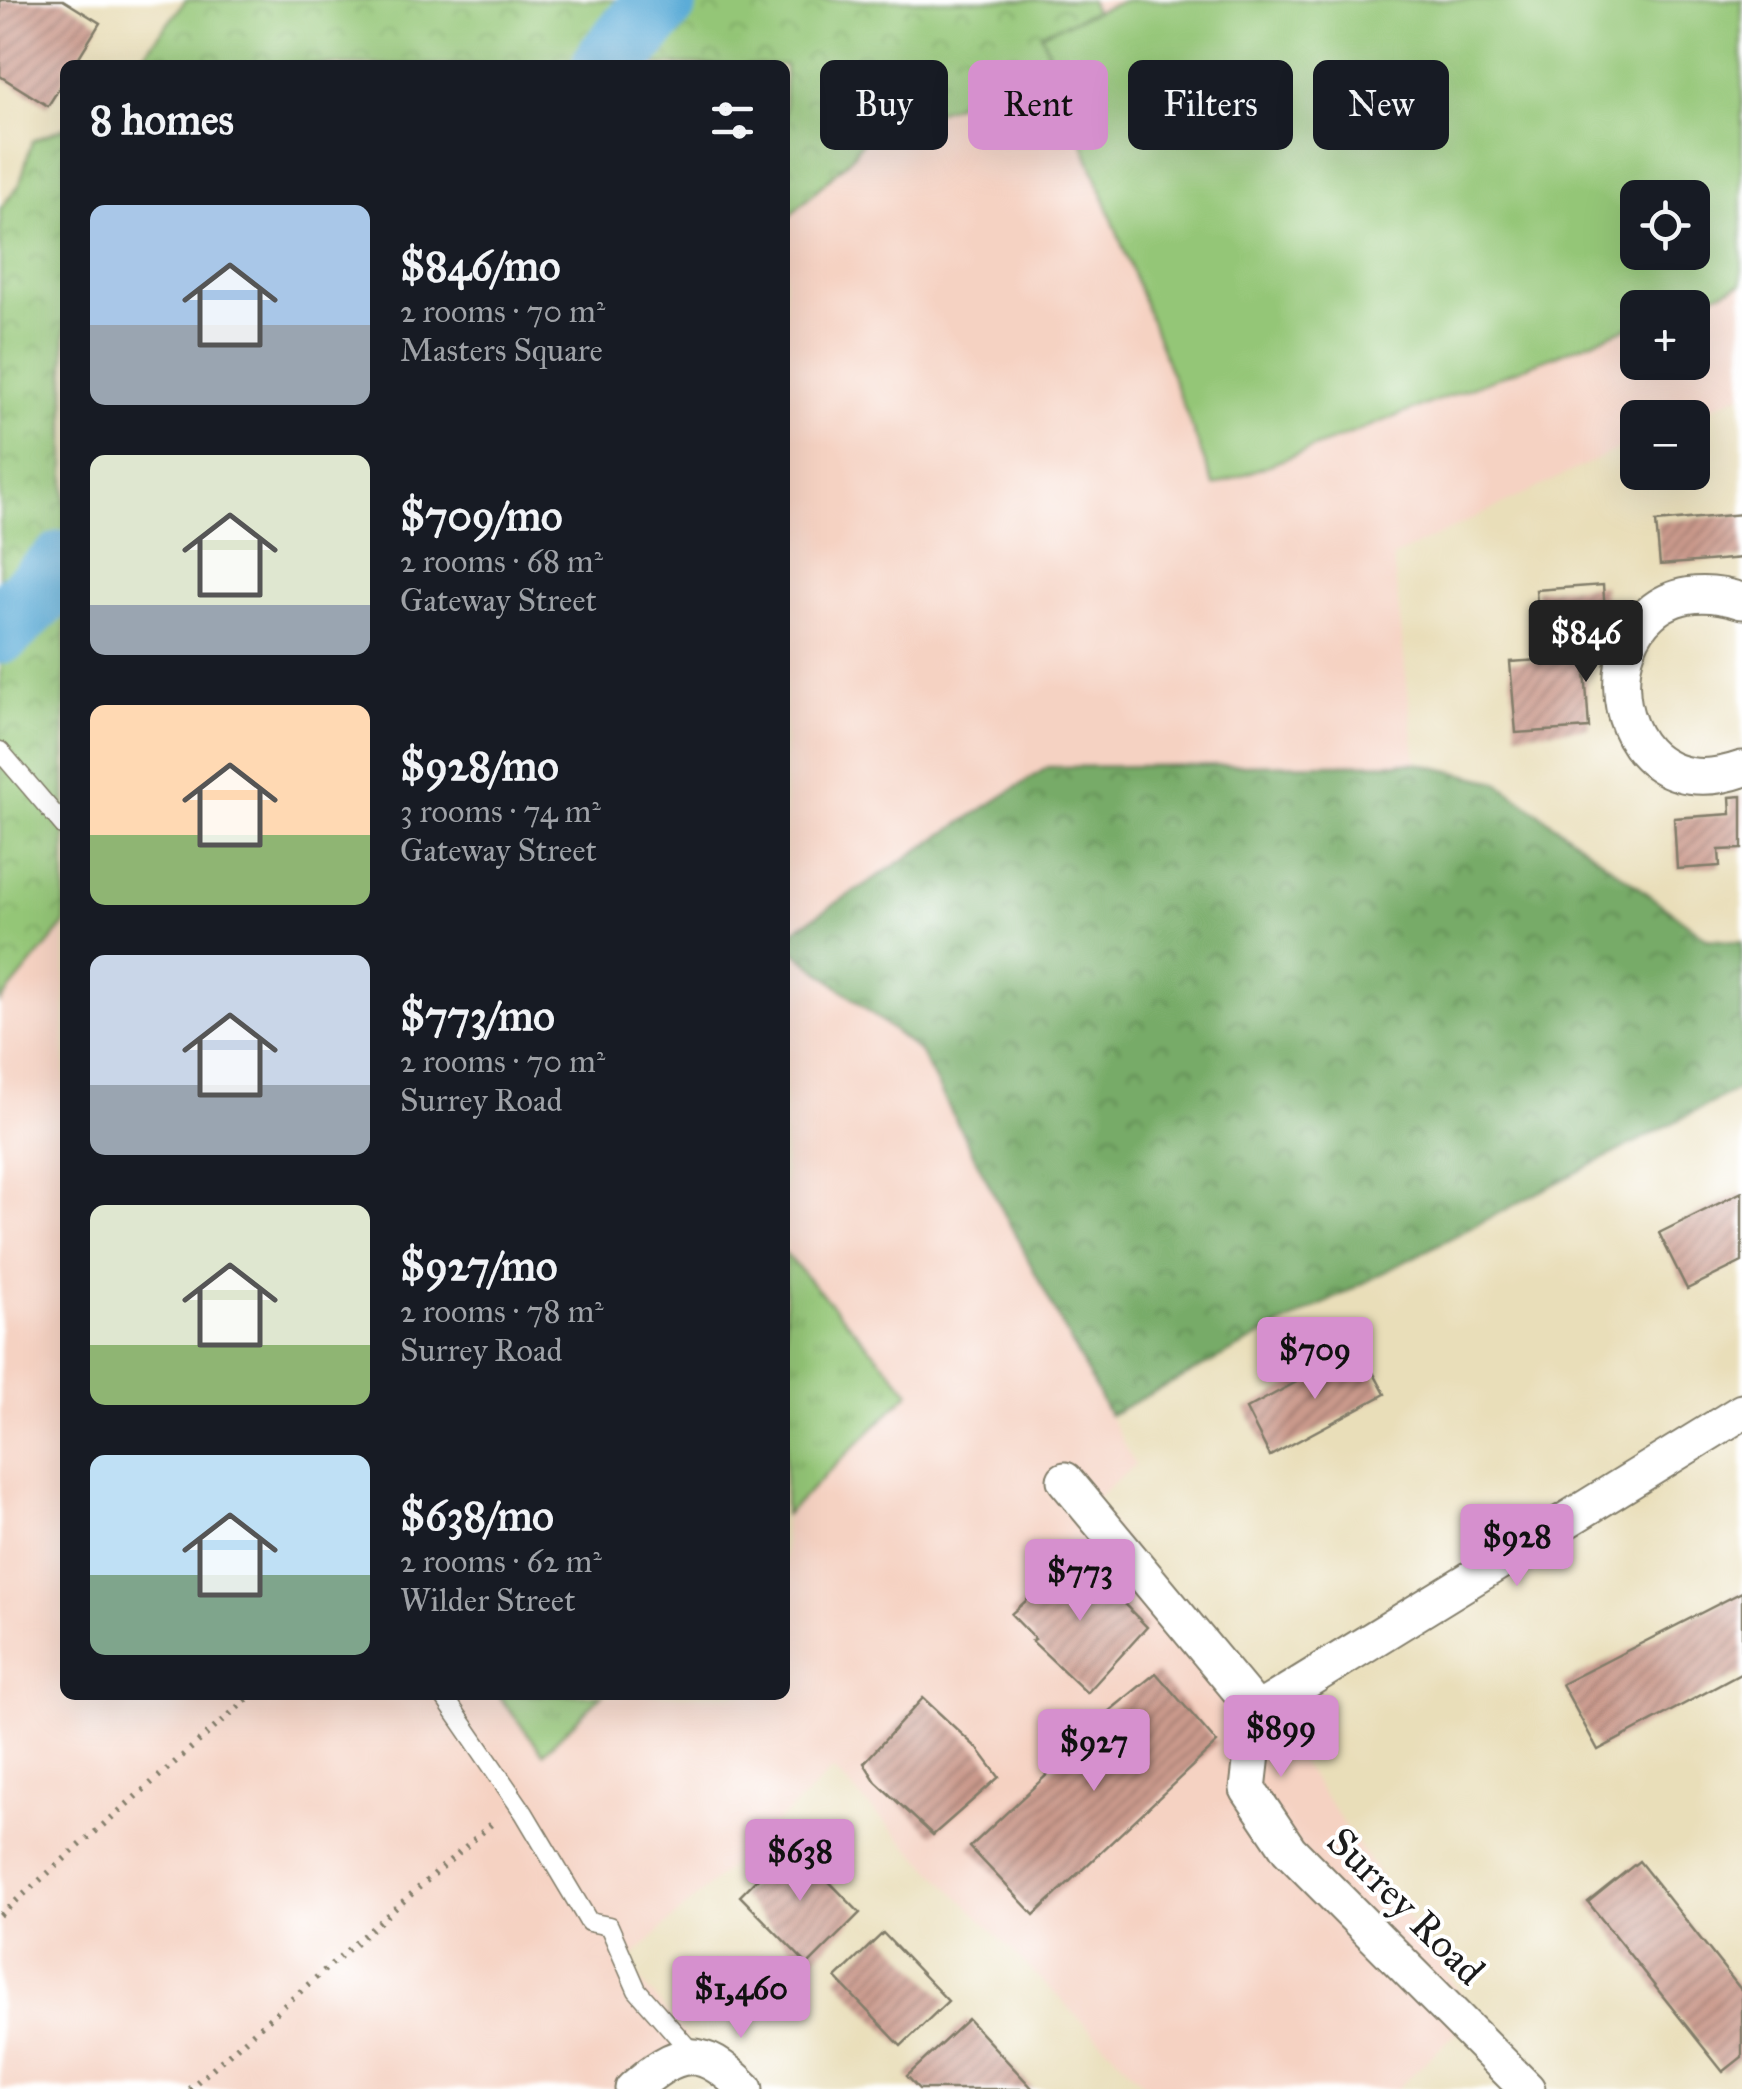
<!DOCTYPE html>
<html lang="en">
<head>
<meta charset="utf-8">
<style>
	:root { --surface:#171b24; --page:#242831; --text:#f1f3f6; --muted:#9ea1a6; --accent:#d690ce }
	body { margin:0; font-family:"IM FELL Great Primer",serif; background:var(--page); color:var(--text); height:100vh; display:flex; flex-direction:column; font-size:38px; white-space:nowrap }
	* { box-sizing:border-box; margin:0 }
	p { font-size:32px; color:var(--muted) }
	.icon { flex:none; width:55px; height:55px; fill:none; stroke:currentColor; stroke-width:2; stroke-linecap:round; stroke-linejoin:round }
	.map { position:relative; flex:1; overflow:hidden }
	.drawer { position:absolute; left:60px; top:60px; width:730px; height:1640px; display:flex; flex-direction:column; background:var(--surface); border-radius:15px; box-shadow:0 10px 40px #0002 }
	.drawer>* { flex:none }
	.guide { position:absolute; left:820px; top:60px; width:770px; height:90px; display:flex; gap:20px }
	.controls { position:absolute; left:1620px; top:180px; display:grid; gap:20px }
	.controls a { display:grid; place-items:center; width:90px; height:90px; border-radius:15px; background:var(--surface); box-shadow:0 10px 40px #0002; font-size:50px }
	.price { position:absolute; translate:-50% -85px; padding:0 22px; border-radius:10px; background:var(--accent); color:#111; font-size:32px; line-height:65px; filter:drop-shadow(0 2px 5px #0008) }
	.price::after { content:''; position:absolute; left:50%; top:60px; width:30px; height:22px; margin-left:-15px; background:inherit; clip-path:polygon(0 0,100% 0,50% 100%) }
	.price.selected { background:#222; color:#fff }
	ul { padding:0; list-style:none }
	li { display:flex; align-items:center; gap:30px; height:250px; padding:0 30px }
	li span { display:grid; place-items:center; flex:none; width:280px; height:200px; border-radius:15px; color:#555 }
	li>.icon { margin-inline-start:auto }
	span .icon { width:120px; height:120px; fill:#fffc; stroke-width:1 }
	li b { font-size:42px }
	h2 { display:flex; justify-content:space-between; align-items:center; height:120px; padding:0 30px; font-size:42px }
	.tag { padding:0 35px; border-radius:15px; background:var(--surface); box-shadow:0 10px 40px #0002; font-size:35px; line-height:90px }
	.tag.selected { background:var(--accent); color:#111 }
	.map>svg:first-child { display:block }
</style>
</head>
<body>
<div class="map">
<svg width="1742" height="2089" viewBox="0 0 1742 2089">
	<defs>
		<pattern id="grass-tufts" width="24" height="20" patternUnits="userSpaceOnUse" patternTransform="scale(2.5)"><rect width="24" height="20" fill="#94c677"/><path d="M3 7l-1-3M5 7V3M7 7l1-3M15 17l-1-3M17 17v-4M19 17l1-3" fill="none" stroke="#7faa66"/></pattern>
		<pattern id="forest-crowns" width="20" height="18" patternUnits="userSpaceOnUse" patternTransform="scale(2.5)"><rect width="20" height="18" fill="#77ab68"/><path d="M2 6a3 3 0 1 1 6 0M12 15a3 3 0 1 1 6 0" fill="none" stroke="#618a55"/></pattern>
		<pattern id="park-crowns" width="20" height="18" patternUnits="userSpaceOnUse" patternTransform="scale(2.5)"><rect width="20" height="18" fill="#94c677"/><path d="M2 6a3 3 0 1 1 6 0M12 15a3 3 0 1 1 6 0" fill="none" stroke="#7faa66"/></pattern>
		<pattern id="building-hatch" width="6" height="6" patternUnits="userSpaceOnUse" patternTransform="scale(2.5)"><rect width="6" height="6" fill="#ca9a8c"/><path d="M-1 1l2-2M0 6l6-6M5 7l2-2" fill="none" stroke="#a37d72"/></pattern>
	</defs>
	<rect width="100%" height="100%" fill="#fff"/>
	<filter id="ink" filterUnits="userSpaceOnUse"><feTurbulence type="fractalNoise" baseFrequency=".01" numOctaves="2"/><feDisplacementMap in="SourceGraphic" scale="20" xChannelSelector="R" yChannelSelector="G"/><feConvolveMatrix kernelMatrix="1 2 1 2 8 2 1 2 1" color-interpolation-filters="sRGB"/></filter>
	<filter id="wash" filterUnits="userSpaceOnUse"><feTurbulence type="fractalNoise" baseFrequency=".0048" numOctaves="4" result="noise"/><feDisplacementMap in="SourceGraphic" scale="40" xChannelSelector="R" yChannelSelector="G"/><feGaussianBlur stdDeviation="2.25" result="paint"/><feColorMatrix in="noise" values="0 0 0 0 0 0 0 0 0 0 0 0 0 0 0 0 0 1.4 0 .05"/><feComposite in="paint" operator="in"/></filter>
	<g filter="url(#wash)">
		<rect width="100%" height="100%" fill="#e9deb9"/>
		<path fill="#f5d2c2" fill-rule="evenodd" d="M 1067,0 L 1742,0 L 1742,394 L 1689,417 L 1638,418 L 1637,440 L 1393,557 L 1416,763 L 1048,767 L 785,936 L 785,220 L 851,158 L 879,117 L 863,94 ZM 1638,198 L 1692,198 L 1692,252 L 1638,252 ZM 1638,308 L 1692,308 L 1692,362 L 1638,362 Z
			M 65,924 L 65,1695 L 785,1695 L 785,944 L 920,1052 L 1135,1465 L 1093,1501 L 1273,1721 L 1475,2015 L 1397,2089 L 1149,2089 L 833,1770 L 626,1963 L 687,2037 L 628,2089 L 0,2089 L 0,1002 Z"/>
		<path fill="url(#grass-tufts)" stroke="#58714a" stroke-width="2.5" d="M 785,1253 L 910,1392 L 785,1515 Z
			M 498,1695 L 602,1695 L 543,1753 Z"/>
		<path fill="url(#forest-crowns)" stroke="#4a6442" stroke-width="2.5" d="M 1416,763 L 1497,782 L 1708,939 L 1742,942 L 1742,1087 L 1109,1415 L 920,1052 L 785,944 L 785,936 L 1048,767 Z"/>
		<path fill="url(#park-crowns)" stroke="#58714a" stroke-width="2.5" d="M 186,0 L 1090,0 L 1095,12 L 1042,33 L 1049,54 L 991,78 L 968,101 L 923,116 L 880,117 L 851,158 L 785,220 L 785,65 L 136,65 Z
			M 65,127 L 65,924 L 0,1002 L 0,209 L 20,184 L 32,141 Z"/>
		<path fill="#94c677" stroke="#58714a" stroke-width="2.5" fill-rule="evenodd" d="M 1126,0 L 1742,0 L 1742,284 L 1680,307 L 1638,308 L 1637,324 L 1214,486 L 1041,33 ZM 1638,198 L 1692,198 L 1692,252 L 1638,252 Z"/>
		<g fill="none" stroke-linecap="round" stroke-linejoin="round">
			<path stroke="#5cacd7" stroke-width="72" d="M 608,65 L 662,0
				M 0,628 L 65,566"/>
		</g>
		<g id="blocks">
			<path fill="url(#building-hatch)" d="M 0,0 L 63,0 L 100,23 L 74,65 L 65,65 L 65,79 L 48,106 L 0,76 Z
				M 1742,514 L 1742,558 L 1660,565 L 1656,522 Z
				M 1603,585 L 1606,624 L 1582,626 L 1589,728 L 1516,733 L 1510,662 L 1541,660 L 1536,590 Z
				M 1742,796 L 1742,849 L 1719,850 L 1720,866 L 1677,869 L 1674,818 L 1731,814 L 1730,797 Z
				M 1742,1192 L 1742,1262 L 1687,1289 L 1659,1233 Z
				M 1360,1348 L 1385,1394 L 1270,1456 L 1246,1409 Z
				M 1077,1556 L 1147,1627 L 1087,1693 L 1032,1641 L 1035,1639 L 1011,1614 Z
				M 1742,1592 L 1742,1673 L 1598,1750 L 1562,1684 Z
				M 1156,1673 L 1217,1743 L 1034,1915 L 970,1847 L 1100,1725 L 1097,1721 Z
				M 923,1698 L 978,1749 L 999,1777 L 933,1835 L 876,1782 L 864,1763 Z
				M 792,1844 L 860,1913 L 808,1965 L 740,1896 Z
				M 1639,1861 L 1742,1991 L 1742,2057 L 1723,2072 L 1588,1902 Z
				M 883,1933 L 948,2001 L 901,2046 L 836,1978 Z
				M 968,2019 L 1033,2089 L 919,2089 L 907,2076 Z"/>
		</g>
	</g>
	<g filter="url(#ink)">
		<use href="#blocks" fill-opacity="0" stroke="#827d6a" stroke-width="2.5"/>
		<g fill="none" stroke-linecap="round" stroke-linejoin="round">
			<g stroke="#827d6a" stroke-width="21">
				<path id="service" d="M 0,751 L 65,827
					M 443,1695 L 524,1813 L 589,1922 L 609,1926 L 637,1990 L 693,2054"/>
			</g>
			<g stroke="#827d6a" stroke-width="39">
				<path id="minor" d="M 1742,601 C 1578,549 1585,824 1742,769
					M 1065,1480 L 1257,1711 L 1248,1789 L 1289,1850 L 1527,2089
					M 1257,1711 L 1742,1412
					M 633,2089 C 678,2049 700,2043 745,2089"/>
			</g>
			<path stroke="#827d6a" stroke-width="6" stroke-dasharray="2.5 8" stroke-linecap="butt" d="M 0,1915 L 252,1695
				M 189,2089 L 496,1820"/>
			<use href="#service" stroke="#fff" stroke-width="18"/>
			<use href="#minor" stroke="#fff" stroke-width="35"/>
		</g>
	</g>
	<g text-anchor="middle" dominant-baseline="central" stroke-width="8" stroke-linejoin="round" paint-order="stroke">
		<g font-size="40" fill="#1c1c1c" stroke="#fff">
			<text transform="translate(1406 1906) rotate(45)">Surrey Road</text>
		</g>
	</g>
</svg>
<div class="controls">
<a><svg class="icon" aria-label="locate" viewBox="0 0 24 24"><circle cx="12" cy="12" r="6"/><path d="M12 2v4M12 18v4M2 12h4M18 12h4"/></svg></a>
<a>+</a>
<a>−</a>
</div>
<b class="price selected" style="left:1586px;top:685px">$846</b>
<b class="price" style="left:1315px;top:1402px">$709</b>
<b class="price" style="left:1517px;top:1589px">$928</b>
<b class="price" style="left:1080px;top:1624px">$773</b>
<b class="price" style="left:1281px;top:1780px">$899</b>
<b class="price" style="left:1094px;top:1794px">$927</b>
<b class="price" style="left:800px;top:1904px">$638</b>
<b class="price" style="left:741px;top:2041px">$1,460</b>
<div class="guide">
<a class="tag">Buy</a>
<a class="tag selected">Rent</a>
<a class="tag">Filters</a>
<a class="tag">New</a>
</div>
<section class="drawer">
<h2>8 homes<svg class="icon" aria-label="filters" viewBox="0 0 24 24"><path d="M4 7h16M4 17h16"/><circle cx="9" cy="7" r="2"/><circle cx="15" cy="17" r="2"/></svg></h2>
<ul>
<li><span style="background:linear-gradient(#a9c7e8 60%,#9aa5b1 0)"><svg class="icon" aria-label="home" viewBox="0 0 24 24"><path d="M3 11l9-7 9 7M6 9v11h12V9"/></svg></span><div><b>$846/mo</b><p>2 rooms · 70 m²</p><p>Masters Square</p></div></li>
<li><span style="background:linear-gradient(#dfe7d0 75%,#9aa5b1 0)"><svg class="icon" aria-label="home" viewBox="0 0 24 24"><path d="M3 11l9-7 9 7M6 9v11h12V9"/></svg></span><div><b>$709/mo</b><p>2 rooms · 68 m²</p><p>Gateway Street</p></div></li>
<li><span style="background:linear-gradient(#ffd9b3 65%,#8fb573 0)"><svg class="icon" aria-label="home" viewBox="0 0 24 24"><path d="M3 11l9-7 9 7M6 9v11h12V9"/></svg></span><div><b>$928/mo</b><p>3 rooms · 74 m²</p><p>Gateway Street</p></div></li>
<li><span style="background:linear-gradient(#c9d6e8 65%,#9aa5b1 0)"><svg class="icon" aria-label="home" viewBox="0 0 24 24"><path d="M3 11l9-7 9 7M6 9v11h12V9"/></svg></span><div><b>$773/mo</b><p>2 rooms · 70 m²</p><p>Surrey Road</p></div></li>
<li><span style="background:linear-gradient(#dfe7d0 70%,#8fb573 0)"><svg class="icon" aria-label="home" viewBox="0 0 24 24"><path d="M3 11l9-7 9 7M6 9v11h12V9"/></svg></span><div><b>$927/mo</b><p>2 rooms · 78 m²</p><p>Surrey Road</p></div></li>
<li><span style="background:linear-gradient(#bfe0f5 60%,#7fa58c 0)"><svg class="icon" aria-label="home" viewBox="0 0 24 24"><path d="M3 11l9-7 9 7M6 9v11h12V9"/></svg></span><div><b>$638/mo</b><p>2 rooms · 62 m²</p><p>Wilder Street</p></div></li>
</ul>
</section>
</div>
</body>
</html>
